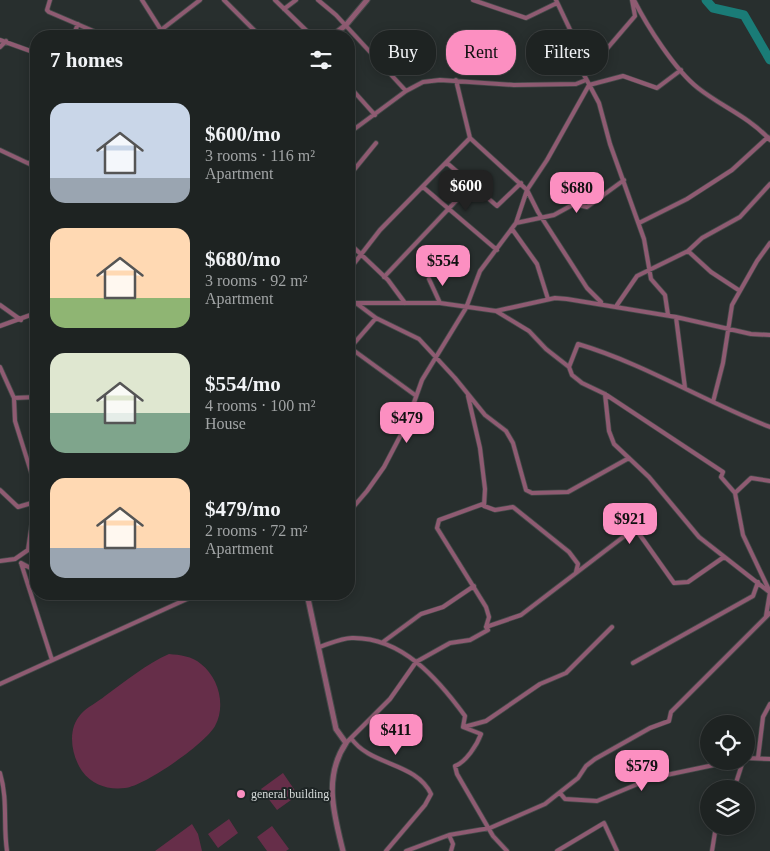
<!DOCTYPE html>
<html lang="en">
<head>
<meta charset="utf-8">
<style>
	:root { --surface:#1e2322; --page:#262b2a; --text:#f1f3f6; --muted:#a1a4a5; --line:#3c4040; --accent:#fc8fc1 }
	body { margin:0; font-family:"Times New Roman",serif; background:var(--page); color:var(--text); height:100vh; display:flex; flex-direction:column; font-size:19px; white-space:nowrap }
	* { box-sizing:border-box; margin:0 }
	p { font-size:16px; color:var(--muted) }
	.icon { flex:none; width:28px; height:28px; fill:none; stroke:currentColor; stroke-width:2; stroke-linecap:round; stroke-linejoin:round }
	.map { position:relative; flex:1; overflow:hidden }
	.drawer { position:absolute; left:30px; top:30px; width:325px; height:570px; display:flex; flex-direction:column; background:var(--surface); border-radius:20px; box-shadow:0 2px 12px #0003,0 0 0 1px var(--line) }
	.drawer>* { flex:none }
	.hud { position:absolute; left:370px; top:30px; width:325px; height:45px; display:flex; gap:10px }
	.controls { position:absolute; left:700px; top:715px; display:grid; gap:10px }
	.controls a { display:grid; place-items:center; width:55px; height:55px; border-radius:50%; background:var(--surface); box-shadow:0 2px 12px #0003,0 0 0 1px var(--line); font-size:25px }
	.price { position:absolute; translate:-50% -42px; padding:0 11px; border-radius:10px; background:var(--accent); color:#111; font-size:16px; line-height:32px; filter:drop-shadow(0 1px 2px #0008) }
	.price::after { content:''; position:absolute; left:50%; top:30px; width:15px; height:11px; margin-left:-8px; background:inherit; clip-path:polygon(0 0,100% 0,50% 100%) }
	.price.selected { background:#222; color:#fff }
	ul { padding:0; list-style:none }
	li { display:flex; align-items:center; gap:15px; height:125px; padding:0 20px }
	li span { display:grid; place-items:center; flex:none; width:140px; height:100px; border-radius:15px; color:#555 }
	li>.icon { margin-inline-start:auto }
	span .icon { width:60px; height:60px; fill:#fffc; stroke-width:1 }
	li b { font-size:21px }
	h2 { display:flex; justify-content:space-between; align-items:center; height:60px; padding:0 20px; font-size:21px }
	.pill { padding:0 18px; border-radius:20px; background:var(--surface); box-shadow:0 2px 12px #0003,0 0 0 1px var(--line); font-size:18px; line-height:45px }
	.pill.selected { background:var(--accent); color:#111 }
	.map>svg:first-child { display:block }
</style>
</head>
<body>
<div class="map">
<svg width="770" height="851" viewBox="0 0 770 851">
	<rect width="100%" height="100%" fill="#282f2e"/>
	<path fill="#662e49" d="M 169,654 C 180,655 192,656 201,664 C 219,678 226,706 215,726 C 206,743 145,786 125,788 C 108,790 92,785 82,771 C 71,755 67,729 81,714 C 87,707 98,702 105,696 C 126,681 146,664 169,654 Z
		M 283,773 L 298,795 L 277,810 L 261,789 Z
		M 229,819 L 238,833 L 218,848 L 208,834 Z
		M 192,824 L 198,834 L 202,851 L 155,851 Z
		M 272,826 L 289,849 L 286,851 L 267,851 L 257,837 Z"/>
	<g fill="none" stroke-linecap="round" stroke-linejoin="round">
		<path stroke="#1a7c77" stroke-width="9" d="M 706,0 L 713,8 L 744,15 L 770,60"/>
		<g stroke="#444a49" stroke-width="5.5">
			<path id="minor" d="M 50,0 L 47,10 L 49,12 L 105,36
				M 142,0 L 161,30 L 162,36
				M 224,0 L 260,36
				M 275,0 L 312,36
				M 318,0 L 336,15 L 406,91 L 423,82 L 440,80 L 514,85 L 576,84 L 586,80
				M 473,0 L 526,18 L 557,3
				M 556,0 L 574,38 L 583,73 L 599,103 L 610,144 L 644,239 L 651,279 L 665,295 L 668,315
				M 634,0 C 647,26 675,70 698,88 C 722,107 748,116 770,140
				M 284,9 L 296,0
				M 161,30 L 200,0
				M 73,36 L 78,24
				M 0,40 L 36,53
				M 0,47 L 6,41
				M 583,73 L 590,63 L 605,51 L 635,16 L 632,0
				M 456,80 L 470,138 L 527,190 L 538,212 L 569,260 L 587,288 L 601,302
				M 349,86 L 375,115
				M 349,133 L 406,91
				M 0,150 L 36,167
				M 30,163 L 36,155
				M 447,163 L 497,206 L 521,183
				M 349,176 L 376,143
				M 423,187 L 497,250
				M 516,223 L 554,215 L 574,204 L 587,207 L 624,180
				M 639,223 L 687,199 L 732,170 L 768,137
				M 512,229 L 537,264 L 548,299
				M 349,243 L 388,280 L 405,303
				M 688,251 L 711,272 L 740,291
				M 349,270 L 380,230 L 470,138
				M 384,277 L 472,184
				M 429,279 L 440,303
				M 349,303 L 440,303 L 496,311 L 555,298 L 567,299 L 676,317 L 751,334 L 770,335
				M 356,303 L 376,318 L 419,339 L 455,378 L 485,415 L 506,431 L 513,443 L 526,490 L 532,493 L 568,492 L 629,458
				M 0,305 L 21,320
				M 617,305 L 637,276 L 688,251 L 702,238 L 740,217 L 770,184
				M 496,311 L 529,331 L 546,349 L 569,367 L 572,375 L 582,383 L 605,394 L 723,472 L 721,477 L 735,493 L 743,535 L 770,592 L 766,616
				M 676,317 L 685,388
				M 0,326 L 36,313
				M 349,347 L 415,395
				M 350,348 L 376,318
				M 0,367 L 14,398 L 15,421 L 32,475 L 35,502 L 28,550 L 15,559 L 0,561
				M 569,367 L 578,344 C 645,364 705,402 770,427
				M 605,394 L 609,431 L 614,444 L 649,477 L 699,537 L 768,591
				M 468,396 L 480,448 L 485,489 L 484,506 L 495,510 L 513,507 L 569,552 L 578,564 L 576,572
				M 14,398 L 36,397
				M 713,402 L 723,363 L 732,305 L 757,261 L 770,243
				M 0,490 L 18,507 L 35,502
				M 735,493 L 751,478 L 770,481
				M 483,504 L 439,520 L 437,528 L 486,607 L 489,617 L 486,627
				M 349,512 L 367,491 L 384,467 L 406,425 L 422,380 L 466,308 L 480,271 L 516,223 L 527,190 L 547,160 L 589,85 L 623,76 L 657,88 L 681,70
				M 21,563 L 52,660
				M 21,563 L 36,571
				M 383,642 L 421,614 L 443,607 L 474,586
				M 319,647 C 329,644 341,638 352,638 C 402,637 438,679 465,716 L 463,727 L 481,734 C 477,745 466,762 455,766 L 457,774 L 493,836 L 507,851
				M 633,663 L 753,596 L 758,582
				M 0,684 L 198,594
				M 464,727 L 486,721 L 540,684 L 566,673 L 612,627
				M 351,738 C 370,766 416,762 431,794 L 425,805 L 386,851
				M 346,743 L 390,699 L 416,662 L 450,643 L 470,640 L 488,630 L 486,627 L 521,615 L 635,528 L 674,583 L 688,582 L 724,557
				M 746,758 L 770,759
				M 758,758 L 763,717 L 770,704
				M 0,773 C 8,799 3,825 7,851
				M 734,789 L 743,761
				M 560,793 L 565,799 L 597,801 L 652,778 L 733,761
				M 449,835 L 453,844 L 451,851
				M 406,851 L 449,835 L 490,828 L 545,804 L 578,778 L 586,766 L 595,759 L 650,728 L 669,721 L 671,712 L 770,613
				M 557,851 L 604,823 L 617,851
				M 712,851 L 716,826"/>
		</g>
		<g stroke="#444a49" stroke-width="7">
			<path id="tertiary" d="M 332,36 L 346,25 L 367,0
				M 307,594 L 336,729 L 346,743 C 323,777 334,815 343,851"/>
		</g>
		<use href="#minor" stroke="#8f5b72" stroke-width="4"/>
		<use href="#tertiary" stroke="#8f5b72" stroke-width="5"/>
	</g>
	<circle fill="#fc8fc1" stroke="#1e2525" stroke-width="2" cx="241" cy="794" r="5"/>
	<g text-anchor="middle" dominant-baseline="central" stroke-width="4" stroke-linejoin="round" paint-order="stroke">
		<g font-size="12" fill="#d5dad9" stroke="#1e2525" text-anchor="start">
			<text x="251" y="794">general building</text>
		</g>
	</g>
</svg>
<div class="controls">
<a><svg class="icon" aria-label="locate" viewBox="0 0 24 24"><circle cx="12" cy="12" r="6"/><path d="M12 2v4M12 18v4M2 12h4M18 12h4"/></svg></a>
<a><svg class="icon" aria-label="layers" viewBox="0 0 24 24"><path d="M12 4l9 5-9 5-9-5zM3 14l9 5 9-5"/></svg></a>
</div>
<b class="price selected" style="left:466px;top:212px">$600</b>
<b class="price" style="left:577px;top:214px">$680</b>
<b class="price" style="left:443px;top:287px">$554</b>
<b class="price" style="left:407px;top:444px">$479</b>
<b class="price" style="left:630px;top:545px">$921</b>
<b class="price" style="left:396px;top:756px">$411</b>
<b class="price" style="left:642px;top:792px">$579</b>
<div class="hud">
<a class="pill">Buy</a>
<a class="pill selected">Rent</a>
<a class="pill">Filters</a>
</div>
<section class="drawer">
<h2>7 homes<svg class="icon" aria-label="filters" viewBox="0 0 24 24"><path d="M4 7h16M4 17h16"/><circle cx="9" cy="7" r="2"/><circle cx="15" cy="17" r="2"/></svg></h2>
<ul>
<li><span style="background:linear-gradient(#c9d6e8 75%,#9aa5b1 0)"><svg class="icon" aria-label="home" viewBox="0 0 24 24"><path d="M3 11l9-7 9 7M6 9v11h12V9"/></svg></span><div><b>$600/mo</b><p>3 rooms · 116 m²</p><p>Apartment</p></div></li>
<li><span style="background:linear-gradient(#ffd9b3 70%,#8fb573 0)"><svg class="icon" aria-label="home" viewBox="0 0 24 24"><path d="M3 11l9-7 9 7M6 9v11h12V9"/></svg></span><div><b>$680/mo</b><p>3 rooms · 92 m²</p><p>Apartment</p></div></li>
<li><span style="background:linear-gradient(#dfe7d0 60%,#7fa58c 0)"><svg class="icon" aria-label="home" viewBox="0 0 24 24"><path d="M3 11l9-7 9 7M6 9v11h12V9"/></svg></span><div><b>$554/mo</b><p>4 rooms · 100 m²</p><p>House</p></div></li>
<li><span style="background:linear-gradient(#ffd9b3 70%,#9aa5b1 0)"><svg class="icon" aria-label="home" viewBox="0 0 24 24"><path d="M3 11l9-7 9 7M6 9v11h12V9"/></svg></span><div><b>$479/mo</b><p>2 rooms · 72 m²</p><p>Apartment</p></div></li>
</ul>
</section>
</div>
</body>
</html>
